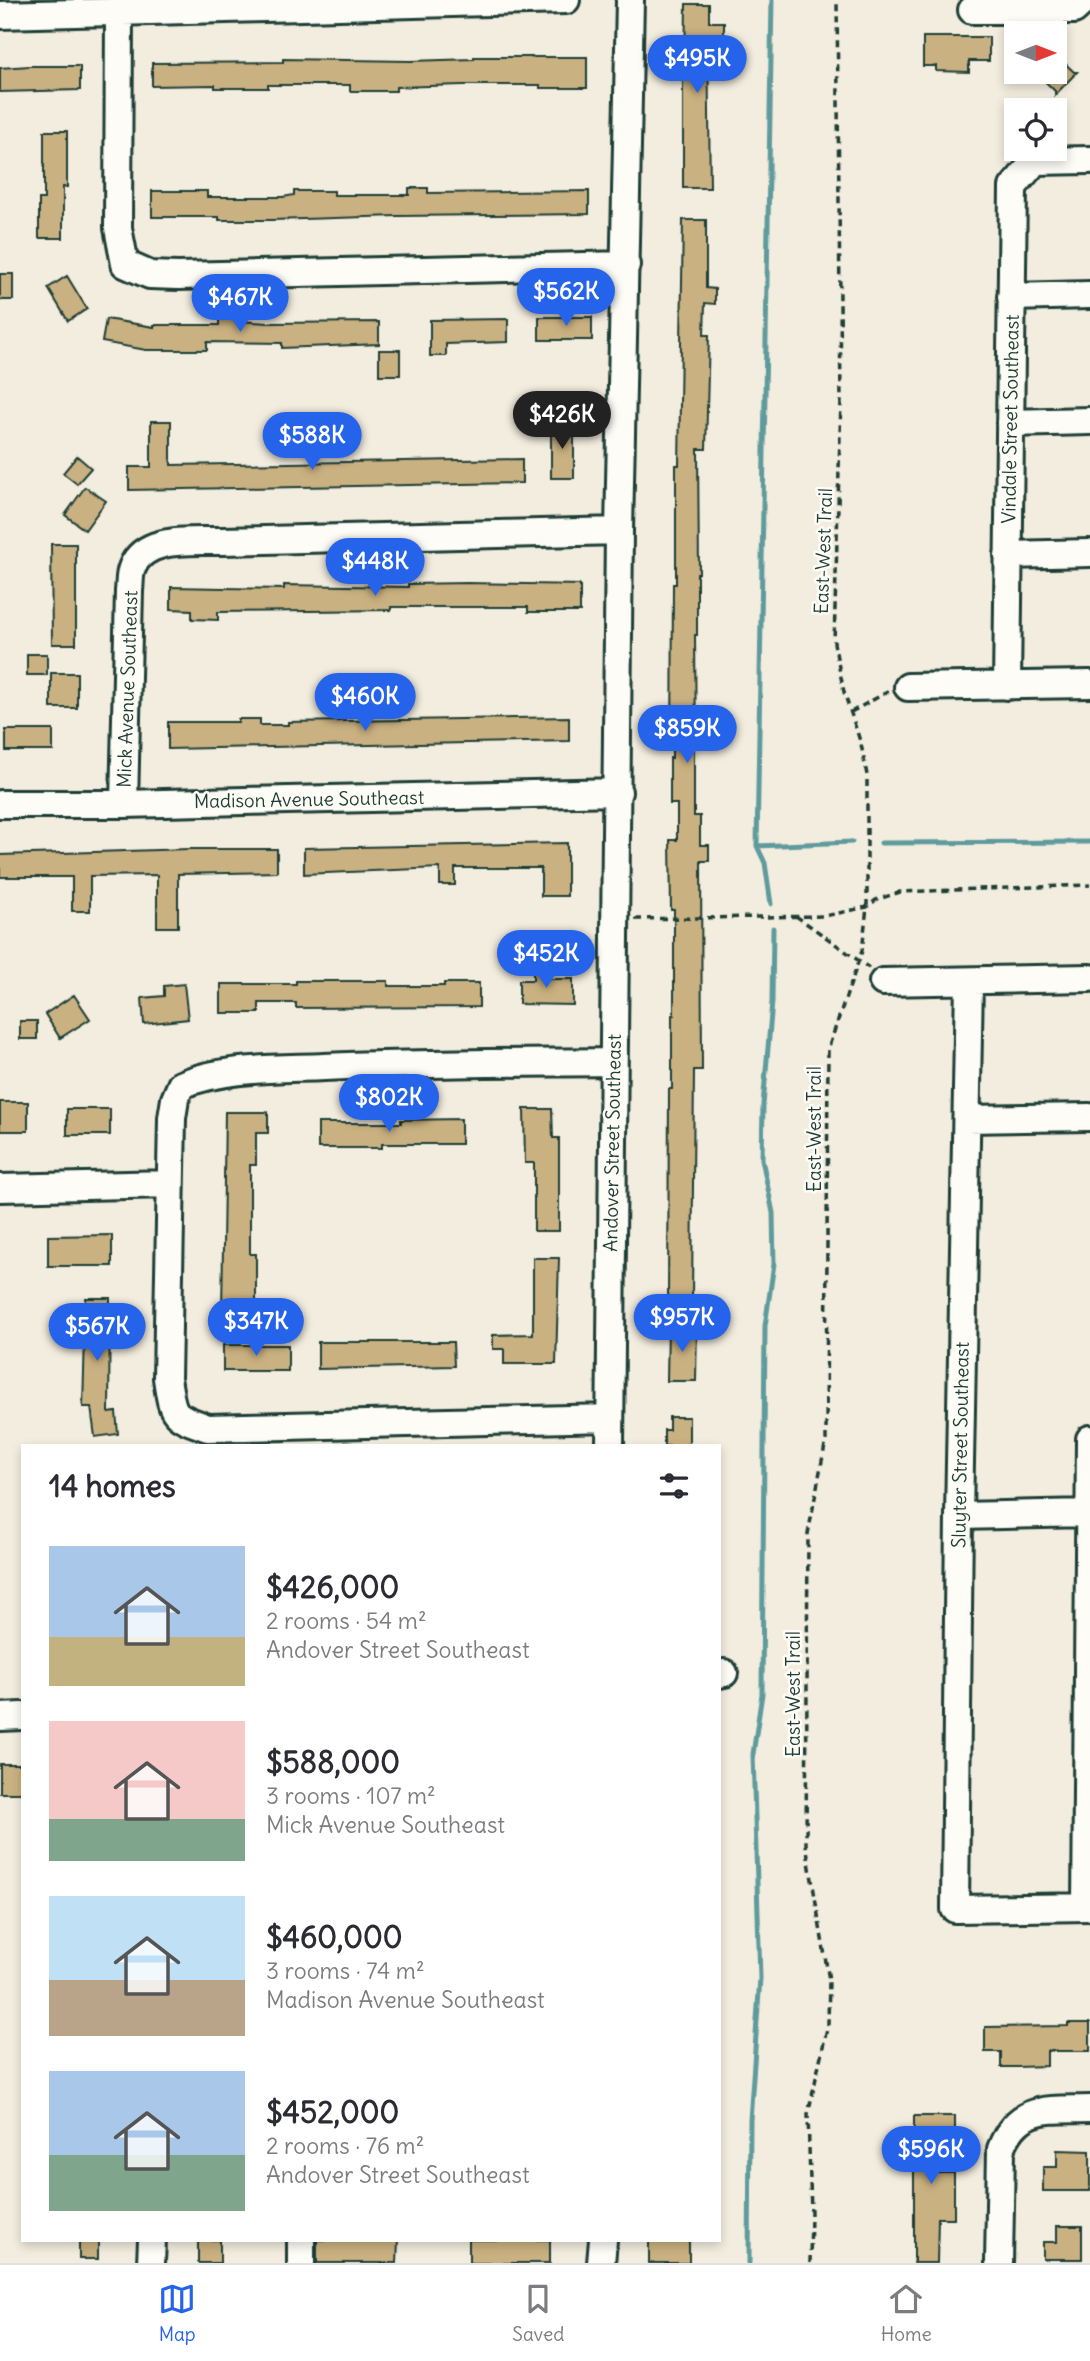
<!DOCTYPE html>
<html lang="en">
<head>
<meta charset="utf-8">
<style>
	:root { --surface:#fff; --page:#f2f2f3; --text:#2b2b33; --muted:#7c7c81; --line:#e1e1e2; --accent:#2563eb }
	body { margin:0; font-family:Delius,sans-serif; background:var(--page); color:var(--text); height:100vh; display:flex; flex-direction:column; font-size:26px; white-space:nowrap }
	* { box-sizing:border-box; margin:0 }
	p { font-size:23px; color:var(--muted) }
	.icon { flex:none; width:38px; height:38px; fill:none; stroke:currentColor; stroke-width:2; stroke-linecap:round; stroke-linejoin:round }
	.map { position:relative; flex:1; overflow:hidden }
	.details { position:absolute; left:21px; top:1444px; width:700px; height:798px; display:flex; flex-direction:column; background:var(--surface); border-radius:0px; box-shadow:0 4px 10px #0003 }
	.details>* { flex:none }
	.needle { width:46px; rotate:90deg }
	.fabs { position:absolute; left:1004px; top:21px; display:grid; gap:14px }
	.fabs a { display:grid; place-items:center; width:63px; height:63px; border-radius:0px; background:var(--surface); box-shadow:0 4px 10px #0003; font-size:35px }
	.price { position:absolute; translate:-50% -60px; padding:0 16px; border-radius:24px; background:var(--accent); color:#fff; font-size:23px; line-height:46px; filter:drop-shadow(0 2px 4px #0008) }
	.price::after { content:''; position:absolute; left:50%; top:42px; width:21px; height:16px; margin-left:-10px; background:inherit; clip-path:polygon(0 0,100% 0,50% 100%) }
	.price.selected { background:#222; color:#fff }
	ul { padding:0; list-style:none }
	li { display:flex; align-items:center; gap:21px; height:175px; padding:0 28px }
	li span { display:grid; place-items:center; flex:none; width:196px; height:140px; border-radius:0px; color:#555 }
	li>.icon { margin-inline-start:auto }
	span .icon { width:84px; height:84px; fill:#fffc; stroke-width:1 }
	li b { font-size:30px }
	h2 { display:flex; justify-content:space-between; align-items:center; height:84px; padding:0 28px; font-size:30px }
	.tab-bar { display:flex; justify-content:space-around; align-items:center; height:98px; border-top:2px solid var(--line); background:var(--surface); font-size:19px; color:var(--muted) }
	.tab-bar a { display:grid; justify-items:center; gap:4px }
	.tab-bar .selected { color:var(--accent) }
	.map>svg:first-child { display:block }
</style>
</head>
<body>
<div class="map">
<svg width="1090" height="2263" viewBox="0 0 1090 2263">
	<rect width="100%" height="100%" fill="#f3eddf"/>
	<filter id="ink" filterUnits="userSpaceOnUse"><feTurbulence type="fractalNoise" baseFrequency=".0143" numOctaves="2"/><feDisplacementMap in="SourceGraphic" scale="14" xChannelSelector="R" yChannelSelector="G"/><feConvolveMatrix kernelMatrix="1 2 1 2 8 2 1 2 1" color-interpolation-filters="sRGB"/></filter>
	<g filter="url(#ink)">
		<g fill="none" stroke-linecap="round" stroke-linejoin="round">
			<path stroke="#5f9b9c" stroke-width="5" d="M 881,843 L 1090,842
				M 757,846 L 852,842
				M 771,904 L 765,863 L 757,846 L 772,0
				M 749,2263 L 750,2120 L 760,1978 L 753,1754 L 762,1694 L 765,1326 L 774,1264 L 773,1213 L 762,1159 L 763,1105 L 772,1002 L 773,928"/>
		</g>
		<path fill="#cab181" stroke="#1f3d34" stroke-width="2" d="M 686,4 L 709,4 L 709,22 L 724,22 L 724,39 L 708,38 L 710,188 L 683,188 L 683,68 L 685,68 Z
			M 923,37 L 989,37 L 989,61 L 969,61 L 969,72 L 936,71 L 936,66 L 923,66 Z
			M 1055,54 L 1074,72 L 1077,72 L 1055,95 L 1055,91 L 1035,72 L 1055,72 Z
			M 474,57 L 587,57 L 587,88 L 540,88 L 540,85 L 463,85 L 396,87 L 396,91 L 350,91 L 350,85 L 268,85 L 268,88 L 215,88 L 215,85 L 152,86 L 152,63 L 283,62 L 283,59 L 410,61 L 474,59 Z
			M 30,66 L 80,66 L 80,90 L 0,92 L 0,68 Z
			M 44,131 L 67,131 L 67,187 L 63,187 L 63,238 L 39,238 L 39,199 L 44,199 Z
			M 409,188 L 428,188 L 428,193 L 589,191 L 589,214 L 398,216 L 272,220 L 219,220 L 219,217 L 152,217 L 152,191 L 207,191 L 207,197 L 283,197 L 294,195 L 294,191 L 334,191 L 334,195 L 409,195 Z
			M 683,220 L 706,220 L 706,288 L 715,289 L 715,304 L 705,303 L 704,335 L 709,335 L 706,449 L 698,449 L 699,573 L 697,573 L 697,635 L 695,635 L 696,745 L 694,745 L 694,816 L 700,816 L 700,845 L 709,845 L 709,861 L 701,861 L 702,1070 L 694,1070 L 692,1300 L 668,1300 L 669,1089 L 672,1089 L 672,1015 L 674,1015 L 674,910 L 671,910 L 670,840 L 677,840 L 677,804 L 670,804 L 670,758 L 672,758 L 673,584 L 676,584 L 676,465 L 679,465 Z
			M 0,274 L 13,274 L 13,300 L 0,300 Z
			M 67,276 L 87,309 L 68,321 L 48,288 Z
			M 219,316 L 239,316 L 239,321 L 269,323 L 379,322 L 379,344 L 282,348 L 282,343 L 207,342 L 207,350 L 146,350 L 102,342 L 106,319 L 154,327 L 154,325 L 219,325 Z
			M 539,317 L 592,317 L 592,340 L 539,340 Z
			M 508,319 L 508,342 L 446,344 L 446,356 L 430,356 L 430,320 Z
			M 379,350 L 400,350 L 400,375 L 379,375 Z
			M 151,421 L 171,421 L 171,465 L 522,459 L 522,483 L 129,490 L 129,467 L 151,467 Z
			M 551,423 L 574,423 L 574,478 L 551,478 Z
			M 77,456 L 91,468 L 77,484 L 63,473 Z
			M 85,487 L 106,501 L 85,530 L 65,515 Z
			M 51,544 L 76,544 L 76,644 L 52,644 Z
			M 468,583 L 580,585 L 580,612 L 528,612 L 528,607 L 391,607 L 391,610 L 218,612 L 218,620 L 192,619 L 192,610 L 171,609 L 171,587 L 284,589 L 284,585 L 408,587 L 408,584 Z
			M 27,654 L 47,654 L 47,675 L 27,675 Z
			M 51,673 L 77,673 L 77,708 L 51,708 Z
			M 569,717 L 569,741 L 168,749 L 168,722 L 238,722 L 238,719 L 260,719 L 260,725 L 288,725 L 288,722 Z
			M 6,730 L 53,730 L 53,751 L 6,751 Z
			M 567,843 L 567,896 L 541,896 L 541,868 L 455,868 L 455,885 L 440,885 L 440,868 L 304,874 L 304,848 Z
			M 189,849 L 277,849 L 277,872 L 178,874 L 178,927 L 157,927 L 157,875 L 90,876 L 90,911 L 72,911 L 72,877 L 0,877 L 0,855 Z
			M 533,967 L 548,967 L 548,979 L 573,979 L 573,1005 L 519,1004 L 519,980 L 533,980 Z
			M 296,981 L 388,981 L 388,986 L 444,986 L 444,983 L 479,983 L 479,1007 L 296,1008 L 296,1003 L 259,1003 L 259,1013 L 221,1013 L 221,984 L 296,984 Z
			M 184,984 L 188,1019 L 144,1024 L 142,998 L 164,996 L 164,986 Z
			M 74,995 L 90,1019 L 60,1038 L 45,1014 Z
			M 20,1021 L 37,1021 L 37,1039 L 20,1039 Z
			M 0,1102 L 28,1102 L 28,1131 L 0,1131 Z
			M 67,1109 L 110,1109 L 110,1135 L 67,1135 Z
			M 524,1109 L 552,1109 L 553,1138 L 559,1138 L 559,1231 L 534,1231 L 534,1163 L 525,1163 Z
			M 225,1112 L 268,1112 L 268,1133 L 256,1133 L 256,1165 L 250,1165 L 250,1254 L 256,1254 L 256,1313 L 222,1313 Z
			M 461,1119 L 461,1144 L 382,1144 L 382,1148 L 318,1148 L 318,1123 L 401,1123 L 401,1120 Z
			M 112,1235 L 112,1266 L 48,1266 L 48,1236 Z
			M 533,1258 L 559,1258 L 556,1364 L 504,1364 L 504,1349 L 493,1349 L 493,1335 L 533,1334 Z
			M 86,1298 L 110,1298 L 109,1413 L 116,1412 L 118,1434 L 95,1437 L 91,1407 L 83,1407 L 85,1335 L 72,1335 L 72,1312 L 86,1312 Z
			M 668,1326 L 697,1327 L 696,1381 L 667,1381 Z
			M 318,1342 L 453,1342 L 454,1366 L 318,1369 Z
			M 223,1345 L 288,1345 L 288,1371 L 223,1371 Z
			M 669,1417 L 689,1417 L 689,1446 L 664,1446 L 664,1430 L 669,1430 Z
			M 0,1764 L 23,1764 L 22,1793 L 0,1793 Z
			M 1068,2023 L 1090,2023 L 1090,2051 L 1047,2051 L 1047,2066 L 1017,2067 L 1001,2067 L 1001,2052 L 985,2052 L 985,2027 L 1068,2026 Z
			M 914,2116 L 955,2116 L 955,2135 L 938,2135 L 938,2173 L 954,2173 L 954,2218 L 938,2218 L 937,2263 L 914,2263 Z
			M 1057,2150 L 1090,2151 L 1090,2191 L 1043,2191 L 1043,2167 L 1057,2167 Z
			M 1057,2226 L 1082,2226 L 1082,2259 L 1043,2259 L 1043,2242 L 1057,2242 Z
			M 79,2240 L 98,2240 L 98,2259 L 79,2259 Z
			M 198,2240 L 220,2240 L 220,2263 L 198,2263 Z
			M 317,2240 L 398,2240 L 397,2263 L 317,2263 Z
			M 469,2240 L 550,2240 L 550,2263 L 469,2263 Z
			M 649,2240 L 689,2240 L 689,2263 L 649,2263 Z"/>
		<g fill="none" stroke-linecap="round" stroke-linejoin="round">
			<g stroke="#1f3d34" stroke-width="32">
				<path id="minor" d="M 972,10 L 1074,10 L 1085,0
					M 119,12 L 118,228 L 125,264 L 150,275 L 178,276 L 626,265
					M 0,15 L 566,0
					M 1011,297 L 1090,295
					M 1010,423 L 1090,421
					M 1008,555 L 1090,553
					M 1007,686 L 1013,187 L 1035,161 L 1090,160
					M 908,687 L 1090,684
					M 0,804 L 124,804 L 618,792
					M 124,804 L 129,591 C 130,584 129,575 132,568 C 144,535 194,542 223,541 L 619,531
					M 969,981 L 959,1516 L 955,1909 L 1090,1907
					M 883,982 L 1090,978
					M 967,1119 L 1090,1117
					M 0,1188 L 170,1184
					M 609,1418 L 208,1428 C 171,1415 173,1416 167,1378 L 172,1118 L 175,1099 L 181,1085 C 222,1067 280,1069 324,1067 C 420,1063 517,1063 613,1062
					M 610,1446 L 619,531 L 630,0
					M 959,1516 L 1089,1513
					M 719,1674 L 724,1673
					M 0,1717 L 23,1716
					M 1086,1907 L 1090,1439
					M 151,2263 L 152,2240
					M 301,2263 L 301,2240
					M 601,2263 L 603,2240
					M 999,2263 L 1001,2149 C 1018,2104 1048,2110 1090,2109"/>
			</g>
			<path stroke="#1f3d34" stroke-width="3.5" stroke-dasharray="7 5" stroke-linecap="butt" d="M 851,712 L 889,691
				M 796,916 L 869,968
				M 635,919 L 825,916 L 867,907 L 876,900 L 900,892 L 1090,885
				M 810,2263 L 811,2213 L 808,2114 L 828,2024 L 829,1980 L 806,1844 L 808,1534 L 826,1440 L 828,1049 L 862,951 L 867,907 L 867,775 L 861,744 L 844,692 L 834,643 L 841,401 L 837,0"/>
			<use href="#minor" stroke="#fdfcf7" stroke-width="26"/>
		</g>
	</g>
	<g text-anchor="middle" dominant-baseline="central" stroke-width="5" stroke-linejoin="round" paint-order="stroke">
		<g font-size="19" fill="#1f3d34" stroke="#fdfcf7">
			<text transform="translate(1010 419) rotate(-89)">Vindale Street Southeast</text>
			<text transform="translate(823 551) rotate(-88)">East-West Trail</text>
			<text transform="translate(127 689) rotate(-88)">Mick Avenue Southeast</text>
			<text transform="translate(309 799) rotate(-1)">Madison Avenue Southeast</text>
			<text transform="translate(814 1129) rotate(-90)">East-West Trail</text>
			<text transform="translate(612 1143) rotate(-89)">Andover Street Southeast</text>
			<text transform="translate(960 1445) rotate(-89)">Sluyter Street Southeast</text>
			<text transform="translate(793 1694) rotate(-90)">East-West Trail</text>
		</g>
	</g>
</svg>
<div class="fabs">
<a><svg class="needle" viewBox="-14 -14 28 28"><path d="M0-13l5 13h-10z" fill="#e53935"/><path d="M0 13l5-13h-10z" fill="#7c7c81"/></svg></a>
<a><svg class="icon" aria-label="locate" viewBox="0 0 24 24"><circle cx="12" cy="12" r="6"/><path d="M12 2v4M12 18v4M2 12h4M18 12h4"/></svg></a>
</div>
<b class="price" style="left:697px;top:95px">$495K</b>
<b class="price" style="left:566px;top:328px">$562K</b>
<b class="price" style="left:240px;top:334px">$467K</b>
<b class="price selected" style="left:562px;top:451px">$426K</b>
<b class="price" style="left:312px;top:472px">$588K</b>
<b class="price" style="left:375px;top:598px">$448K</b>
<b class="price" style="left:365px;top:733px">$460K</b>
<b class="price" style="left:687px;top:765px">$859K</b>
<b class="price" style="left:546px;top:990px">$452K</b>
<b class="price" style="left:389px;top:1134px">$802K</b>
<b class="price" style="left:682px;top:1354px">$957K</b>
<b class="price" style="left:256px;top:1358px">$347K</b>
<b class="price" style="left:97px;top:1363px">$567K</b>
<b class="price" style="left:931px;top:2186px">$596K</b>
<section class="details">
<h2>14 homes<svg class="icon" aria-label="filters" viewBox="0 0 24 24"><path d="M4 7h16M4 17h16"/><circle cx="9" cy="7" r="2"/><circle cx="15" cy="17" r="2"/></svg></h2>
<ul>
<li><span style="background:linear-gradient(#a9c7e8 65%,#c2b280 0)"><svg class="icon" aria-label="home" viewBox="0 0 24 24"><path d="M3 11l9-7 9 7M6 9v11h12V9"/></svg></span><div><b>$426,000</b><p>2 rooms · 54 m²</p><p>Andover Street Southeast</p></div></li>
<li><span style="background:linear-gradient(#f6c9c9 70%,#7fa58c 0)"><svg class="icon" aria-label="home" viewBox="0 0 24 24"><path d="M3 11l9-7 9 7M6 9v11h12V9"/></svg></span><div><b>$588,000</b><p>3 rooms · 107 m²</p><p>Mick Avenue Southeast</p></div></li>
<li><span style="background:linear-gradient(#bfe0f5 60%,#b9a48a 0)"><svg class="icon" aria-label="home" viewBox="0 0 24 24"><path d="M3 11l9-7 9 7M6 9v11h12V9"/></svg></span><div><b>$460,000</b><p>3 rooms · 74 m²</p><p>Madison Avenue Southeast</p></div></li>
<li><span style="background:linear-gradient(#a9c7e8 60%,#7fa58c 0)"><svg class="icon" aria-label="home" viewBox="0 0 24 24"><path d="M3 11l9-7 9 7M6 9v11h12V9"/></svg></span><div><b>$452,000</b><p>2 rooms · 76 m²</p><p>Andover Street Southeast</p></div></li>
</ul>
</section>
</div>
<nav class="tab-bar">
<a class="selected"><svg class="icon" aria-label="map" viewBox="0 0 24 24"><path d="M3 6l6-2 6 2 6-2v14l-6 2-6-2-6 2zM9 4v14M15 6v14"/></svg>Map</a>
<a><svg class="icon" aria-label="saved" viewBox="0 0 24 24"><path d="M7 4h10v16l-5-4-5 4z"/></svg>Saved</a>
<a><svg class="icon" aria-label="home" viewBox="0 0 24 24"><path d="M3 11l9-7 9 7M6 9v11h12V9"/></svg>Home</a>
</nav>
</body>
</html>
